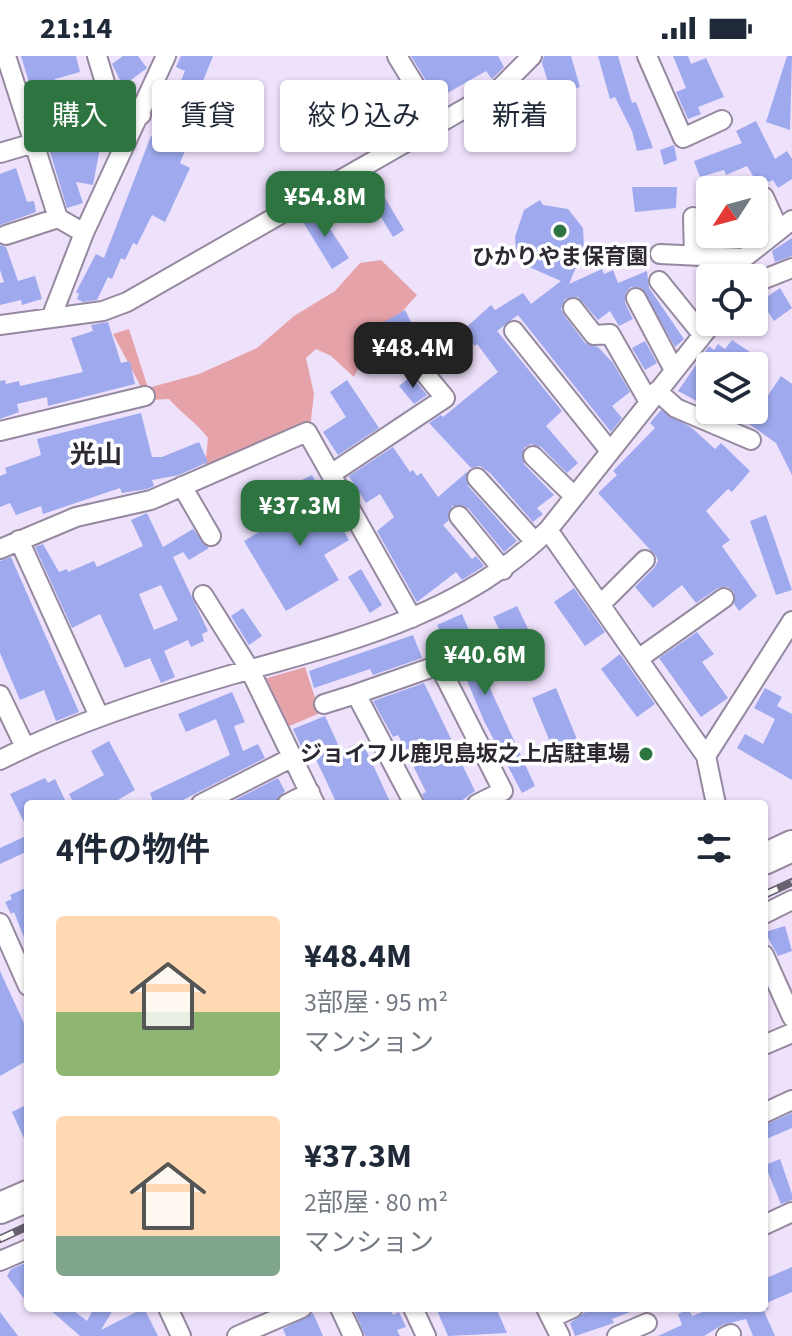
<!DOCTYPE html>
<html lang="ja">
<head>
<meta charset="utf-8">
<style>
	:root { --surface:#fff; --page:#f6f6f7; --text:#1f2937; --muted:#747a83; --accent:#2d7440 }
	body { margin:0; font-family:"Source Sans 3","Noto Sans JP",sans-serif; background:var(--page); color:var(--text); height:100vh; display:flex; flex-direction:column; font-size:30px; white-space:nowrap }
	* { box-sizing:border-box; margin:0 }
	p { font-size:26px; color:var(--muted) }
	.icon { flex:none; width:44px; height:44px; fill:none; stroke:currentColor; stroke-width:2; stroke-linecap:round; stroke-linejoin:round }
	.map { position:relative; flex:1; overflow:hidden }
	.panel { position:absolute; left:24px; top:744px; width:744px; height:512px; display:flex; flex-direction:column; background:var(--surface); border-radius:8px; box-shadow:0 2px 6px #0004 }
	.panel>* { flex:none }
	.banner { position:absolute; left:24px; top:24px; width:744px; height:72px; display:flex; gap:16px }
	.needle { width:52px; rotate:234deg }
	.tools { position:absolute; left:696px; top:120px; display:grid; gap:16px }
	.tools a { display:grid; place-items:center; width:72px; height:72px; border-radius:8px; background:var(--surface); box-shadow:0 2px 6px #0004; font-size:40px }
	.price { position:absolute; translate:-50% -68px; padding:0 18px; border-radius:16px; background:var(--accent); color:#fff; font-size:26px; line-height:52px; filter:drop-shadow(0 2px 4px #0008) }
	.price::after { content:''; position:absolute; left:50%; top:48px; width:24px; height:18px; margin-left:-12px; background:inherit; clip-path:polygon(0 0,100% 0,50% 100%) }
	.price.active { background:#222; color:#fff }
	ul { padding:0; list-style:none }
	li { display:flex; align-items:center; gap:24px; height:200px; padding:0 32px }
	li span { display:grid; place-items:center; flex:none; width:224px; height:160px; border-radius:8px; color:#555 }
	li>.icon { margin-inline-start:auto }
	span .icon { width:96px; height:96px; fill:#fffc; stroke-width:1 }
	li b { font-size:34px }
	h2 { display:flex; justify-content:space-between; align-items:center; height:96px; padding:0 32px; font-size:34px }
	.pill { padding:0 28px; border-radius:8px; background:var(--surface); box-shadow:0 2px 6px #0004; font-size:28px; line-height:72px }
	.pill.active { background:var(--accent); color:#fff }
	.status { display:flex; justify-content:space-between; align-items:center; height:56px; padding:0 40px; background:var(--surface); direction:ltr }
	.status svg { height:22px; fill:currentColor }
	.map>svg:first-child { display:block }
</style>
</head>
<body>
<div class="status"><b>21:14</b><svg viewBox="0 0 49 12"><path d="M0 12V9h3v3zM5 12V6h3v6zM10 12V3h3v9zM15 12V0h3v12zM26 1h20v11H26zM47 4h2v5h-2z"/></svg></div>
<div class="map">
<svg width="792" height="1280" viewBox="0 0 792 1280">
	<rect width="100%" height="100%" fill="#eee1fb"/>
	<path fill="#e6a2a9" d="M 381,204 L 417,239 L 400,258 L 378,273 L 354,321 L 331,300 L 316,293 L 306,302 L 314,338 L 310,372 L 204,420 L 208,382 C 197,367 182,358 169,343 L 148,344 L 113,278 L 129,273 L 148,332 L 199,318 L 257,292 L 294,260 L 335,235 L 360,207 Z
		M 305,611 L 320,657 L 287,671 L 264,623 Z"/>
	<path fill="#9ea9ee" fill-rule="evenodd" d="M 21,0 L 76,0 L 80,16 L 55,23 L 66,59 L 90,51 L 106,89 L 100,92 L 93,129 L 76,126 L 83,147 L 67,152 Z
		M 123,0 L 138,0 L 147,12 L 123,30 L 112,8 Z
		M 181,0 L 213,0 L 184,73 L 193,76 L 180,107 L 190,112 L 165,166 L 152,159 L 137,189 L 133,187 L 125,204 L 121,202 L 112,223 L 108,221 L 97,244 L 83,246 L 77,243 L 79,238 L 76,236 L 96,198 L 104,202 L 151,80 L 164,85 L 173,61 L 167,59 L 185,15 L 176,11 Z
		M 411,0 L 498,0 L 504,11 L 492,23 L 486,15 L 437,43 Z
		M 544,0 L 571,0 L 580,31 L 552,39 L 542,7 Z
		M 598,0 L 618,0 L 632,47 L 636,46 L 653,92 L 637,95 L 632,75 L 615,41 L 610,43 Z
		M 673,0 L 688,0 L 691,8 L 706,2 L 724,41 L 698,51 L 701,58 L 688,63 L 676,36 L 686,32 Z
		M 787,0 L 792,0 L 790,74 L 766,66 Z
		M 362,28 L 379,55 L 389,49 L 405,71 L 382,86 L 350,35 Z
		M 506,42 L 512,54 L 517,52 L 524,66 L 502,77 L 490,52 Z
		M 756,65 L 775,103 L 787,95 L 792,103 L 792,123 L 778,132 L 773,124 L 759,130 L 747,110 L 726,119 L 724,114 L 700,121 L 694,105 L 742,87 L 736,75 Z
		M 674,89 L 677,104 L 664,109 L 660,94 Z
		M 16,112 L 27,146 L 34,145 L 36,156 L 0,169 L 0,118 Z
		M 372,120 L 404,174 L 393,181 L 360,126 Z
		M 632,131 L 677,131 L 676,152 L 635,156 Z
		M 540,144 L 543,149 L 568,153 L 583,172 L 584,193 L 569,228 L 602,213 L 604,218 L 613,214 L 618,227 L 647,215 L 649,232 L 684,283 L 675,291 L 642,232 L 631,231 L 626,236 L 625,247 L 633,263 L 619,270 L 610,255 L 598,264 L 578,241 L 565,243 L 561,253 L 564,259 L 585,287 L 598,291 L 613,307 L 630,336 L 612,350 L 622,362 L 611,376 L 518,259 L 497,275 L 562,355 L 546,370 L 578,407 L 567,417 L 541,391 L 531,388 L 524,392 L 524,408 L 554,439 L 537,452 L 543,458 L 533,466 L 490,417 L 480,410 L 471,412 L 429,367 L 441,359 L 443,361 L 498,316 L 477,288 L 475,290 L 461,276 L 491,249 L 495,254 L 523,237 L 531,248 L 561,225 L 529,211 L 516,193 L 515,181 L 524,154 Z
		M 311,155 L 314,160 L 319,156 L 349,202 L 332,213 L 300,161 Z
		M 792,182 L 792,200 L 775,206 L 772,195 Z
		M 0,189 L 6,191 L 18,225 L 35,220 L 42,243 L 22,249 L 21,244 L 0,249 L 0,227 L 4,226 L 0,214 Z
		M 780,232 L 792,252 L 774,265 L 761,245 Z
		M 405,254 L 414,272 L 384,289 L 375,271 Z
		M 108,266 L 121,307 L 130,305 L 135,328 L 48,350 L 47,341 L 17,348 L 19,356 L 0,363 L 0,325 L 5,324 L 6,328 L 19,325 L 20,330 L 83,316 L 71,282 L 93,275 L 91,269 Z
		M 732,284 L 750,296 L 740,310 L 710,310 L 710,352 L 678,335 L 709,290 L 714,294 L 718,288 L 725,293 Z
		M 645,285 L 657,307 L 645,314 L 632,292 Z
		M 411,320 L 427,339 L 414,348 L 399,330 Z
		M 781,320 L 792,328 L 792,419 L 776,387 L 749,368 Z
		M 347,324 L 379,372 L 338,399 L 323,376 L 346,361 L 330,336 Z
		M 661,354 L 692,372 L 715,393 L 721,387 L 750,415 L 732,436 L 728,433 L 706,455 L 730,484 L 722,490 L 757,540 L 739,555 L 734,548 L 734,536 L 728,531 L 718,532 L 696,547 L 682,529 L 653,552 L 635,531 L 654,512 L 658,505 L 656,500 L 598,437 L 617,419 L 613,415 L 655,372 L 650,367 Z
		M 141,357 L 152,401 L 162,401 L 199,386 L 208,406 L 179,419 L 152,424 L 154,430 L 147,433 L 122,437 L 120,432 L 43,458 L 41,450 L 16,459 L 10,447 L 0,451 L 0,420 L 7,417 L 5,412 L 41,399 L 37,383 Z
		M 393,391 L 410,416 L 413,414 L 417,420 L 421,417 L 438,441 L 467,416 L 468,430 L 517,485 L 504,496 L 468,452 L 452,450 L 448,465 L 443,469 L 472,503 L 476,500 L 484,510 L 462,524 L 456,516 L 417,546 L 377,475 L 394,461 L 380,438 L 366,447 L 349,420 Z
		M 312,419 L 349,484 L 324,499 L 339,524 L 286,555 L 244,485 L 307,447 L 296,427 Z
		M 147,457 L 163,491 L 193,473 L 209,492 L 189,504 L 183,496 L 173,501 L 208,575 L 202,578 L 204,585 L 191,591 L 188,584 L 164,595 L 175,621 L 161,627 L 150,602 L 125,612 L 100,558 L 72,572 L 35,491 L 43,488 L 59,516 L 67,513 L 68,516 L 94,505 L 97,511 L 143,490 L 131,464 ZM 161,529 L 178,564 L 154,574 L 139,538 Z
		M 766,459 L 792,534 L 776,539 L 750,465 Z
		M 11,501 L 79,656 L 56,665 L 44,634 L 20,644 L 0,597 L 0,505 Z
		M 361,513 L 382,549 L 370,557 L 348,521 Z
		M 574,532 L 605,576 L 585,590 L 554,546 Z
		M 517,550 L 543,604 L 520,616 L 493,561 Z
		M 243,552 L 262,580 L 249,589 L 231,560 Z
		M 462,558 L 491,625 L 487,626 L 535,730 L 522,737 L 484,665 L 450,584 L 445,586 L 437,569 Z
		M 697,576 L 714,598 L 702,606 L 728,642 L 701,661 L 659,602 Z
		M 413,579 L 422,602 L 373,619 L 370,613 L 314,632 L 309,615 Z
		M 620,598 L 655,648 L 637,661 L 601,613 Z
		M 424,627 L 455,691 L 459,689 L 465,702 L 460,704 L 475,735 L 457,748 L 426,748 L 422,738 L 426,736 L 398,679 L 393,681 L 373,645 Z
		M 556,632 L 579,688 L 555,698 L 532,642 Z
		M 765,632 L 782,641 L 777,650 L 792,658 L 792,724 L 737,692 L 745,678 L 763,688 L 775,663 L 754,652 Z
		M 232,636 L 245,666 L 234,670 L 243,695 L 258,688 L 265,702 L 175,748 L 154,748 L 150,737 L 230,699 L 216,663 L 186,676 L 178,658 Z
		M 325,660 L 341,695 L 362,685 L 391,748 L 337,748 L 312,695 L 305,699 L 293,673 Z
		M 109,685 L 135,734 L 111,748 L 74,748 L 69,738 L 104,719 L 91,695 Z
		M 45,722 L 48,727 L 55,723 L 65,744 L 58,748 L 28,748 L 28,774 L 10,738 Z
		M 278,722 L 285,735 L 276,746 L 234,748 L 233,745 Z
		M 28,779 L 28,795 L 0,808 L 0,792 Z
		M 28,831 L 28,889 L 27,889 L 14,856 L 11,858 L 5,846 L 12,843 L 10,839 Z
		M 785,870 L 792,895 L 778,900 L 765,876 Z
		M 0,915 L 28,976 L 28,1004 L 0,1020 Z
		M 28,1048 L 28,1091 L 12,1056 Z
		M 792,1057 L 792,1072 L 764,1084 L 764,1069 Z
		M 780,1103 L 792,1138 L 792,1144 L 781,1148 L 765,1109 Z
		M 28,1206 L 28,1248 L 7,1220 L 11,1213 Z
		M 792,1211 L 792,1236 L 764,1248 L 764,1223 Z
		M 48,1252 L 70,1252 L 87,1265 L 94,1252 L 114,1252 L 101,1274 L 144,1252 L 158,1280 L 80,1280 Z
		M 353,1252 L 390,1252 L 393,1259 L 399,1256 L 406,1271 L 397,1274 L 400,1280 L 365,1280 Z
		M 436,1252 L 496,1252 L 507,1277 L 448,1280 Z
		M 591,1252 L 638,1252 L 638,1253 L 612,1263 L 614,1267 L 575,1280 L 570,1267 Z
		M 713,1252 L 770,1252 L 764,1255 L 775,1280 L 753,1280 L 746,1263 L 722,1269 L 704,1280 L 658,1280 L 682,1269 L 678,1258 L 689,1253 L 692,1260 Z
		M 0,1256 L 18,1280 L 0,1280 Z
		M 313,1257 L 323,1280 L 286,1280 L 283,1273 Z"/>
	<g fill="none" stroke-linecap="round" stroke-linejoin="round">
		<g stroke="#9589a0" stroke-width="22">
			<path id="minor" d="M 6,0 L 58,162 L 84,177
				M 97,0 L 109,40 L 141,59
				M 397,0 L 437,66
				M 647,0 L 683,82 L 722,64
				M 0,97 L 34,87
				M 764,141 L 779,174
				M 693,161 L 694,200
				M 6,179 L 58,162
				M 660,198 L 744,202 L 792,164
				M 659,225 L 702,278
				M 754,227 L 792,212
				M 636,242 L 674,314
				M 573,252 L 594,279 L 610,278 L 649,346
				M 51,262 L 84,177 L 166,0
				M 0,269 L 103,255 L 127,246 L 499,33 L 532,0
				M 514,275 L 610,395
				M 657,335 L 676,352 L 751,384
				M 0,375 L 145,340
				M 533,400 L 574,440
				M 331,418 L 445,342 L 412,302
				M 477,422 L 535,486
				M 182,430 L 211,480
				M 459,460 L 503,514
				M 548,474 L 706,700
				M 19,484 L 99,660
				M 0,493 L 76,461 L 151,444 L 307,376 L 412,562
				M 203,539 L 250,614 L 315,748
				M 600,549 L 645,504
				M 638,603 L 724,542
				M 0,639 L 25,691
				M 324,648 L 356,638
				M 0,704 C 73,667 149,643 227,620 C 343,587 460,561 548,474 L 713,266
				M 201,748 L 293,701
				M 287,748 L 310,736
				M 414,748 L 356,638 L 439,609 L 503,735 L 477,748
				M 716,748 L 706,700 L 792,565
				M 764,858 L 792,844
				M 0,867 L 28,930
				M 764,899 L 792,961
				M 764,989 L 792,977
				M 764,1057 L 792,1044
				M 764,1169 L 792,1156
				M 0,1205 L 28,1193
				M 168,1252 L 181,1280
				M 340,1252 L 353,1280
				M 413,1252 L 426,1280
				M 546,1252 L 560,1280
				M 551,1262 L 573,1252
				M 237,1280 L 302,1252
				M 617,1280 L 647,1267
				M 726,1280 L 731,1278"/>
		</g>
		<g stroke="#9589a0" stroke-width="34">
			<path id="trunk" d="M 764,803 L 792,790
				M 0,1152 L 28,1140"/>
		</g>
		<use href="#minor" stroke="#fff" stroke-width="18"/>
		<use href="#trunk" stroke="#fff" stroke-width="30"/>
		<g stroke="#67606e" stroke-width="8">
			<path id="rail" d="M 764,839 L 792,826
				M 0,1183 L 28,1170"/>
		</g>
		<use href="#rail" stroke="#fff" stroke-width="5" stroke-dasharray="15" stroke-linecap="butt"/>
	</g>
	<g fill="#2d7440" stroke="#fff" stroke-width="3">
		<circle cx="560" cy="175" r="8"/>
		<circle cx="646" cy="698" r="8"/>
	</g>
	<g text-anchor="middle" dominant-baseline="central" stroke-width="7" stroke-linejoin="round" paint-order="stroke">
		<g font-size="22" font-weight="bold" fill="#2d2832" stroke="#fff">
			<text x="560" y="201">ひかりやま保育園</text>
			<text x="630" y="698" text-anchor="end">ジョイフル鹿児島坂之上店駐車場</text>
		</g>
		<g font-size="26" font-weight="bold" fill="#2d2832" stroke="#fff">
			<text x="96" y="398">光山</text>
		</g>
	</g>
</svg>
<div class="tools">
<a><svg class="needle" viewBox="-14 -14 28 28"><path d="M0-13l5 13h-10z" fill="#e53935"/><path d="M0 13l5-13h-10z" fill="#747a83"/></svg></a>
<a><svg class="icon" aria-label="locate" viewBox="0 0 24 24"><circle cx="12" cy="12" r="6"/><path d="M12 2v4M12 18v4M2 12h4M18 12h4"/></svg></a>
<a><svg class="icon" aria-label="layers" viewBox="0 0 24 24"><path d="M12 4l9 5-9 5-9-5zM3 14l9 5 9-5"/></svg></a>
</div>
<b class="price" style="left:325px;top:183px">¥54.8M</b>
<b class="price active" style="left:413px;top:334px">¥48.4M</b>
<b class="price" style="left:300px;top:492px">¥37.3M</b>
<b class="price" style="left:485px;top:641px">¥40.6M</b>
<div class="banner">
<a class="pill active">購入</a>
<a class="pill">賃貸</a>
<a class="pill">絞り込み</a>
<a class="pill">新着</a>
</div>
<section class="panel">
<h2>4件の物件<svg class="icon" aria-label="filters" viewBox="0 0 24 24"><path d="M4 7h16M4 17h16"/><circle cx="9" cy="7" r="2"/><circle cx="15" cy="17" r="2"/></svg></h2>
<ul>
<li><span style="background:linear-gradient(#ffd9b3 60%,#8fb573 0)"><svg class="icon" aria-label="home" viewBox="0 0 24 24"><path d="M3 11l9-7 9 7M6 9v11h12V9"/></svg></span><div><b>¥48.4M</b><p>3部屋 · 95 m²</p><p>マンション</p></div></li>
<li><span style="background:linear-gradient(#ffd9b3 75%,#7fa58c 0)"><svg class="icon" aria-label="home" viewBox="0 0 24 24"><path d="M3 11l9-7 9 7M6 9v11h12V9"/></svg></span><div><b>¥37.3M</b><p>2部屋 · 80 m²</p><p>マンション</p></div></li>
</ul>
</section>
</div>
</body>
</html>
